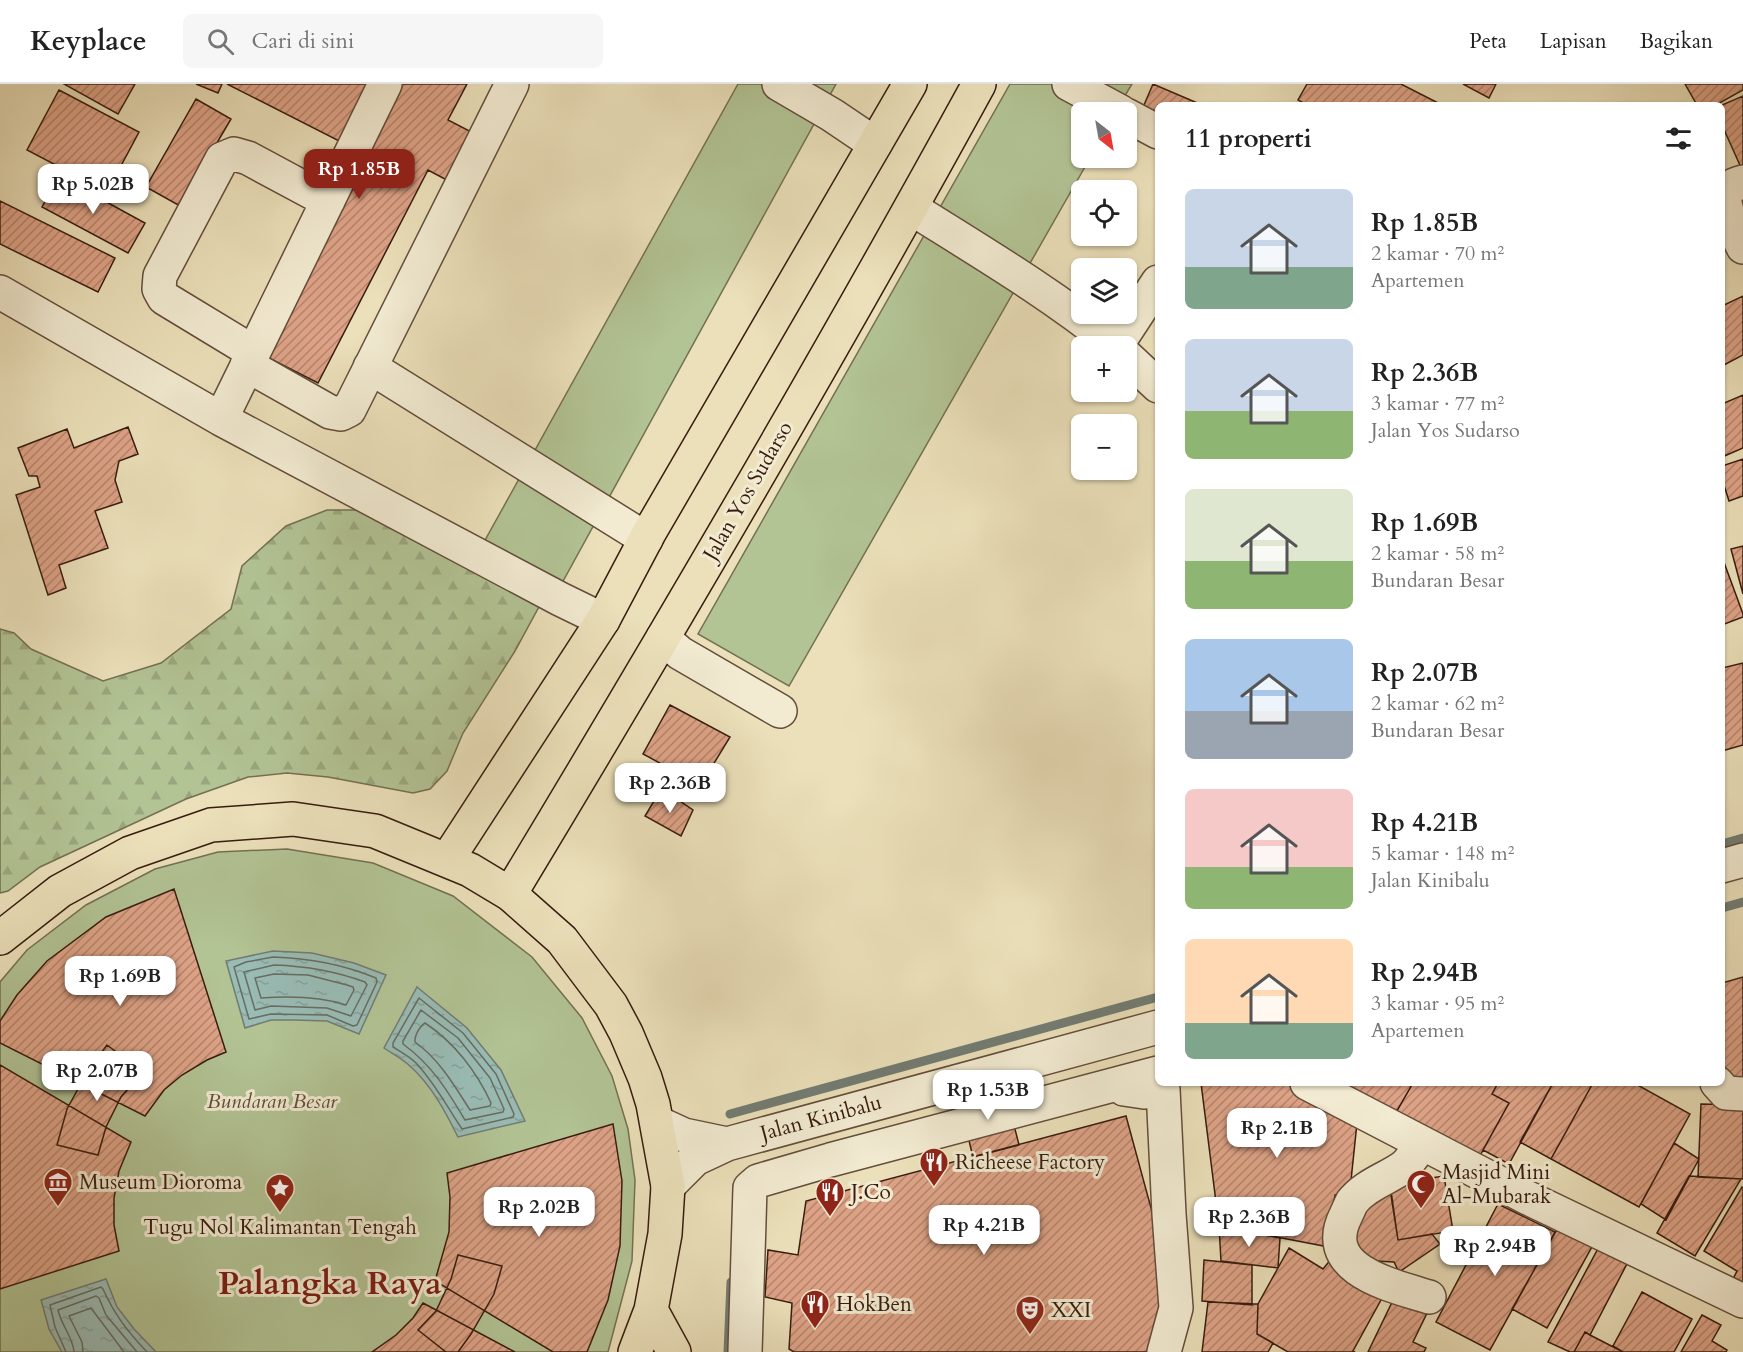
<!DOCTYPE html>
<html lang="id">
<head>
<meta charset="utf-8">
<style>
	:root { --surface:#fff; --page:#f6f6f6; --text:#222; --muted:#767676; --line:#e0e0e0; --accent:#8f2418 }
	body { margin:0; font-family:Cardo,serif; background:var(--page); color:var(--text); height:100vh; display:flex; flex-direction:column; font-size:22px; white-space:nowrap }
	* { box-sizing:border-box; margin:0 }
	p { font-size:20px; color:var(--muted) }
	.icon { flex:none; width:33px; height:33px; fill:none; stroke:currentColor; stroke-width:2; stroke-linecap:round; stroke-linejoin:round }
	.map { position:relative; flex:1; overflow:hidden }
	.panel { position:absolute; left:1155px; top:18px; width:570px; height:984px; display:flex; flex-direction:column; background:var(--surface); border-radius:9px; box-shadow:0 2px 4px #0004 }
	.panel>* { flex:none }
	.needle { width:39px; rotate:149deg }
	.controls { position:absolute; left:1071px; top:18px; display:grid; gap:12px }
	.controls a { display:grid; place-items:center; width:66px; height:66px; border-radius:9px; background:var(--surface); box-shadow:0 2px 4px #0004; font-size:30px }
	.price { position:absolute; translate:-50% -51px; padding:0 14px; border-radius:12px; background:#fff; color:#222; font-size:20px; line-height:39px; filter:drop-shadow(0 2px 3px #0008) }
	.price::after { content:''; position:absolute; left:50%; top:36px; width:18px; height:14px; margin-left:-9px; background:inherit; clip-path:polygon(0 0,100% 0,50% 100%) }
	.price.active { background:var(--accent); color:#fff }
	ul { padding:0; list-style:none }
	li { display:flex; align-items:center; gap:18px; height:150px; padding:0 30px }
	li span { display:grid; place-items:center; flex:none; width:168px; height:120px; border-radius:9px; color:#555 }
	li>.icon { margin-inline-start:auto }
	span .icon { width:72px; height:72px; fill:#fffc; stroke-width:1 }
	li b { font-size:26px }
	h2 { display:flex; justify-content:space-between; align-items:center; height:72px; padding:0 30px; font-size:26px }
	header { display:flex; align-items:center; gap:36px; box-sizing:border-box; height:84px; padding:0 30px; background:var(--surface); border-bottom:2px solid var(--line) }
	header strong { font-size:28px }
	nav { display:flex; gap:33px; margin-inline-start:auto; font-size:21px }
	.search { width:420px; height:54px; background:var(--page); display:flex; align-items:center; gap:15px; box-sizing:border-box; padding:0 21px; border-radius:9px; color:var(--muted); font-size:22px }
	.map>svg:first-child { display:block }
</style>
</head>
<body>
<header>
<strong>Keyplace</strong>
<div class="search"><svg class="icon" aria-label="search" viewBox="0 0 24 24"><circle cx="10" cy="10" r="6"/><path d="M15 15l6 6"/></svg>Cari di sini</div>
<nav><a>Peta</a><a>Lapisan</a><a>Bagikan</a></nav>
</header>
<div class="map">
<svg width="1743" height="1268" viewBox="0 0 1743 1268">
	<defs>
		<pattern id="forest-firs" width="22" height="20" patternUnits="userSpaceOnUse" patternTransform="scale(1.5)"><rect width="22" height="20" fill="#b2c394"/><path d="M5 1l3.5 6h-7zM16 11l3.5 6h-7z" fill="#9aa77e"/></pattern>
		<pattern id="water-ripples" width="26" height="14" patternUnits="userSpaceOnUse" patternTransform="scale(1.5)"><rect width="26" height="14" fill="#99bcb5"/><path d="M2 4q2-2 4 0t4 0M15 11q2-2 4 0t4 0" fill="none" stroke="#84a19a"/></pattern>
		<pattern id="building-hatch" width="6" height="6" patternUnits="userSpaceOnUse" patternTransform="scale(1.5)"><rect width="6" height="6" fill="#dea387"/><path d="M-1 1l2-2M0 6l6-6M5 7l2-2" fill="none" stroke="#b5846d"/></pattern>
	</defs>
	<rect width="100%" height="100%" fill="#ebe0ba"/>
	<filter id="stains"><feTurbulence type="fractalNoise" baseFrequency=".00333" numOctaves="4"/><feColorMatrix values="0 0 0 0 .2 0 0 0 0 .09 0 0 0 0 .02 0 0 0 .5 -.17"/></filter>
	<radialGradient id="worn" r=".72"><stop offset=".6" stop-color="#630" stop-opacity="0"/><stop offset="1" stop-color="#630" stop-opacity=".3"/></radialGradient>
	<path fill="url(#forest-firs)" stroke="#747052" stroke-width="1.5" d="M 327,426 L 368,426 L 541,519 L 515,567 L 463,649 L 447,687 L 430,705 L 413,709 L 328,693 L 287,689 L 248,693 L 186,715 L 40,783 L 8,807 L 0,809 L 0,545 L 14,549 L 31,565 L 103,597 L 161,579 L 231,525 L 242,482 L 286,442 Z"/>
	<path fill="#b2c394" stroke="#747052" stroke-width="1.5" d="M 738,0 L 836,0 L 562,499 L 484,458 Z
		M 1010,0 L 1132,0 L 1115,28 L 1082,28 L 1082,74 L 1090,74 L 789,602 L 698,550 Z
		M 287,765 L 373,779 L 453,812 L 532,873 L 582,934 L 612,992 L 628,1045 L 635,1096 L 632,1177 L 608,1268 L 0,1268 L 0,898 L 27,866 L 86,821 L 155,785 L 218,768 Z"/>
	<path fill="url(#water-ripples)" stroke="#727c73" stroke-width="1.5" d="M 273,867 L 312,869 L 354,879 L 386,891 L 359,950 L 327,937 L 294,936 L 271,936 L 245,944 L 226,877 Z
		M 417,903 L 467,944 L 501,986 L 525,1037 L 458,1053 C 446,1029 432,1002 411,983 C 403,975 393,970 384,964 Z
		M 106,1195 L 117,1223 L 134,1245 L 156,1268 L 62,1268 L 49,1245 L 41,1216 Z"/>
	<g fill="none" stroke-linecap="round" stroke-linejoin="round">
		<path stroke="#686c62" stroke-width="1.5" d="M 273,873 C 309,874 342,880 376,894 L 377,898 L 357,941 L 353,942 L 327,931 L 271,930 L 249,935 L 234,883 L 246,878 Z
			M 274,881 C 306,882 335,887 365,898 L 367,901 L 351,932 L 327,924 L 271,922 L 255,926 L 244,888 Z
			M 274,890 L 308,891 L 347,901 L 353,903 L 354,906 L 346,921 C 319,912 289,912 261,914 L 255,894 Z
			M 419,914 L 463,949 L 496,990 L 514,1030 L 513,1033 L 462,1045 C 447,1023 435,999 416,979 C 410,973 401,968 393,963 L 393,959 Z
			M 421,926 L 458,954 L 490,994 L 504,1025 L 503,1028 L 465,1036 C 447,1006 432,981 403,960 L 403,957 Z
			M 425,939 C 454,958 477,988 491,1019 L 490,1022 L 470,1026 C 454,1001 439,975 415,958 C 414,952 420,942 425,939 Z
			M 66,1268 L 55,1243 L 50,1221 L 101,1203 L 103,1205 C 114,1230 128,1248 147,1268
			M 74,1268 C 73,1253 61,1241 58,1226 L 96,1212 L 99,1214 L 106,1231 L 137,1268
			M 83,1268 L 82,1258 L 69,1232 L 91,1224 L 124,1268"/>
		<path stroke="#727c73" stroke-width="9" d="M 1722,760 L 1743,754
			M 1722,824 L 1743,818
			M 730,1030 L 1158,913
			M 728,1268 L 731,1198"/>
	</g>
	<path fill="url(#building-hatch)" stroke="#371c0f" stroke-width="1.5" d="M 64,0 L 135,0 L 118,30 Z
		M 196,0 L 222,0 L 218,9 Z
		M 227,0 L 467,0 L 448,36 L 483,54 L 458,102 L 428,86 L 318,299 L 255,267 L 359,67 Z
		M 1153,0 L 1202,21 L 1158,21 L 1158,43 L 1138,35 Z
		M 1307,0 L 1401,0 L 1442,21 L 1307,21 L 1298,16 Z
		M 1463,0 L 1496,0 L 1489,14 Z
		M 1685,0 L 1743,0 L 1743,6 L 1716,21 L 1697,21 Z
		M 59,6 L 139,48 L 107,108 L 27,66 Z
		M 1743,12 L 1743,88 L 1722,41 L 1722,21 Z
		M 196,15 L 231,35 L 180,122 L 146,103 Z
		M 59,92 L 145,139 L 128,169 L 42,123 Z
		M 0,117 L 115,174 L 98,208 L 0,160 Z
		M 1743,212 L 1743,271 L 1724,281 L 1722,278 L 1722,222 Z
		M 1743,311 L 1743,364 L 1722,373 L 1722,320 Z
		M 128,343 L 138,370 L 119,377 L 115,396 L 122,418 L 95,427 L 108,464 L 59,481 L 66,504 L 48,511 L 16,411 L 40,403 L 37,392 L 29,392 L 18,364 L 67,345 L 74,364 Z
		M 1743,375 L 1743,412 L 1729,417 L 1722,395 L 1722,382 Z
		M 1743,462 L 1743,510 L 1731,465 Z
		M 1722,473 L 1743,530 L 1743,533 L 1722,541 Z
		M 1743,579 L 1743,661 L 1722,667 L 1722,584 Z
		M 670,621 L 730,653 L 694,712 L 684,706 L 686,701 L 683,692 L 677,686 L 669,684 L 643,670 Z
		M652 700a17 17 0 1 1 34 0a17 17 0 1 1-34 0Z
		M 657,712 L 667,717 L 677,715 L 693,726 L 681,752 L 645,732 Z
		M 174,805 L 226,968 L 207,976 L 182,991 L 164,1006 L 145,1032 L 0,959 L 0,937 L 17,911 L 47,877 L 106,833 Z
		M 1743,893 L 1743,1001 L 1731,1005 L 1722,974 L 1722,899 Z
		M 107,961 L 143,988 L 121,1013 L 106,1043 L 98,1071 L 57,1061 L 67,1025 L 89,985 Z
		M 0,981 L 131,1058 L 119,1087 L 114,1114 L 114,1141 L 119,1167 L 0,1205 Z
		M 1201,999 L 1285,999 L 1357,1039 L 1350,1106 L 1335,1111 L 1329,1163 L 1219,1142 Z
		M 1330,999 L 1413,999 L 1394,1032 Z
		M 1413,999 L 1498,999 L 1492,1010 L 1509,1019 L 1477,1077 L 1394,1032 Z
		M 1498,999 L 1553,999 L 1509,1080 L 1483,1066 L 1509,1019 L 1492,1010 Z
		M 1553,999 L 1593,999 L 1551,1075 L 1520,1058 Z
		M 1593,999 L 1634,999 L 1690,1030 L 1639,1123 L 1551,1075 Z
		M 1004,1001 L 1019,1061 L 973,1073 L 958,1012 Z
		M 1701,1020 L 1743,1021 L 1743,1095 L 1698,1093 Z
		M 1126,1032 L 1163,1168 L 1162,1232 L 1152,1268 L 794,1268 L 789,1265 L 792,1219 L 765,1213 L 768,1166 L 798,1171 L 806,1117 Z
		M 613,1040 L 622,1097 L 620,1162 L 608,1216 L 587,1268 L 553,1268 L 435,1197 L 449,1148 L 450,1113 L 447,1089 Z
		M 1674,1059 L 1699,1075 L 1666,1136 L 1641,1120 Z
		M 1444,1092 L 1453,1147 L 1398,1156 L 1390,1100 Z
		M 1689,1092 L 1741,1095 L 1695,1172 L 1657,1149 Z
		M 1742,1103 L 1743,1104 L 1743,1201 L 1733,1195 L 1737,1187 L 1704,1167 Z
		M 1390,1105 L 1398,1156 L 1432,1150 L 1440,1160 L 1399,1188 L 1394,1178 L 1356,1176 L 1340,1151 L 1367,1108 Z
		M 1498,1120 L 1555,1148 L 1490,1266 L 1436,1238 Z
		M 1219,1142 L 1280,1154 L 1278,1184 L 1221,1177 Z
		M 1559,1142 L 1593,1161 L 1547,1244 L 1512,1225 Z
		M 1601,1159 L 1630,1174 L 1590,1251 L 1585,1248 L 1574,1268 L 1570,1268 L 1548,1258 Z
		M 1289,1164 L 1323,1185 L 1332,1174 L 1387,1205 L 1353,1267 L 1355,1268 L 1288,1268 L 1257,1250 L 1258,1220 Z
		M 458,1171 L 502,1182 L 494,1210 L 471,1250 L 458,1268 L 446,1268 L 418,1246 L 436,1227 L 451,1195 Z
		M 1204,1176 L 1252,1181 L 1252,1221 L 1202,1217 Z
		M 1642,1208 L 1692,1235 L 1674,1268 L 1623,1268 L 1613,1262 Z
		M 1396,1210 L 1429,1225 L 1413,1258 L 1426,1264 L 1424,1268 L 1368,1268 Z
		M 1208,1218 L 1258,1220 L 1257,1250 L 1273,1259 L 1268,1268 L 1202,1268 Z
		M 423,1219 L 515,1268 L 372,1268 L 396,1251 L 413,1234 Z
		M 1702,1231 L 1721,1241 L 1712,1257 L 1727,1266 L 1726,1268 L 1681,1268 Z
		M 1585,1248 L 1590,1251 L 1623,1268 L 1574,1268 Z"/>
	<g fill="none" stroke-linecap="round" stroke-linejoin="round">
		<g stroke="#644d3a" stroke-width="36">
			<path id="minor" d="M 779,0 L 832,31 L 875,60
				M 1069,0 L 1121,28
				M 1126,31 L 1158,48
				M 1743,98 C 1739,99 1733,101 1729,104 C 1716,115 1737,150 1743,163
				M 911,124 C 981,168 1052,210 1116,262
				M 0,208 L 221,335 L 560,515 L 603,536
				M 1116,262 L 1158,198
				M 253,268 L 164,214 L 159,205 L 160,192 L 222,75 L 234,70 L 248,74 L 328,117
				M 1126,272 L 1158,302
				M 247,281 L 330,328 L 341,330 L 349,326 L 512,0
				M 370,283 L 646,455
				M 221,335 L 385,0
				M 663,554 L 680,569 L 780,627
				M 1722,782 L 1743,776
				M 1307,999 L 1528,1114 L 1743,1217
				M 1717,999 L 1726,1009 L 1743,1010
				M 1124,1005 L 1144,1008 L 1163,1005 L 1169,1130 L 1176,1224 L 1164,1268
				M 658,1039 L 684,1051 L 727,1060 L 1158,943
				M 1422,1059 C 1416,1067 1410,1079 1402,1084 C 1386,1095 1364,1102 1352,1118 C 1350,1122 1348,1127 1346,1131 C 1318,1186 1391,1201 1429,1213
				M 668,1102 L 695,1075 L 727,1060
				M 745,1268 L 750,1104 L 758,1097 L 830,1076 L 1158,989"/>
		</g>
		<g stroke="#371c0f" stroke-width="36">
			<path id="major" d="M 447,776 L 603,536 L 649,449 L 910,0
				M 510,810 C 671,543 829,274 979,0"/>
		</g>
		<g stroke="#371c0f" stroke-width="36">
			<path id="highway" d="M 0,854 L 60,807 L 130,769 L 211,741 L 293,735 L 375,747 L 470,786 L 510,810 L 562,856 L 611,921 L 626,949 L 645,994 L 653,1020 L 668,1102 L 665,1150 L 651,1226 L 635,1268
				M 651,1226 L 674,1268"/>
		</g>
		<use href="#minor" stroke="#f2ebd2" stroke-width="33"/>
		<use href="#major" stroke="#ebe0ba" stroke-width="33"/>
		<use href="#highway" stroke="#ebe0ba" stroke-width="33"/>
	</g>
	<defs>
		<g id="restaurant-pin" transform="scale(1.5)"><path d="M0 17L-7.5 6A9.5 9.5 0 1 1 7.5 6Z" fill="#8f2418" stroke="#f2ebd2"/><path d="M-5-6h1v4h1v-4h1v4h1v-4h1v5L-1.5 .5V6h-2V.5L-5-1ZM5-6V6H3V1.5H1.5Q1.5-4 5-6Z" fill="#fff"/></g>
		<g id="museum-pin" transform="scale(1.5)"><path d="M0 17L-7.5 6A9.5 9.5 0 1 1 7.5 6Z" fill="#8f2418" stroke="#f2ebd2"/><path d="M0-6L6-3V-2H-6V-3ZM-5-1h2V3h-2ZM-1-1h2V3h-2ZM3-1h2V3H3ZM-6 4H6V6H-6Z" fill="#fff"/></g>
		<g id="mosque-pin" transform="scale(1.5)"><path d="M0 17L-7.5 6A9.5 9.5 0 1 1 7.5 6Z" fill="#8f2418" stroke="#f2ebd2"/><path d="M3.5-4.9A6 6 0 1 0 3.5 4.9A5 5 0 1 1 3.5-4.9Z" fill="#fff"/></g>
		<g id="sight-pin" transform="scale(1.5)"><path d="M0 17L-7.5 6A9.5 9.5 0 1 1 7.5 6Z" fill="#8f2418" stroke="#f2ebd2"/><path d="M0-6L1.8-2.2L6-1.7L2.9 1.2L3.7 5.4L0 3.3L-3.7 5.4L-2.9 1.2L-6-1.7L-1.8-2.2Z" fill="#fff"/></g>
		<g id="theatre-pin" transform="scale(1.5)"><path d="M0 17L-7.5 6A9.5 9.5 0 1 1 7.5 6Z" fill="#8f2418" stroke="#f2ebd2"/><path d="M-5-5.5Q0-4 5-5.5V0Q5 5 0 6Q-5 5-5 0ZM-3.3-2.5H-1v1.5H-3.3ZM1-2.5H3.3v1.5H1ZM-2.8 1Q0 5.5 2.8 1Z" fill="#fff"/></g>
	</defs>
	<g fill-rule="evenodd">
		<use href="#restaurant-pin" x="934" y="1078"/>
		<use href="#museum-pin" x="58" y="1098"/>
		<use href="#mosque-pin" x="1421" y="1100"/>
		<use href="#sight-pin" x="280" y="1104"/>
		<use href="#restaurant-pin" x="830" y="1108"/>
		<use href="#restaurant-pin" x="815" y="1220"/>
		<use href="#theatre-pin" x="1030" y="1226"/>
	</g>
	<g text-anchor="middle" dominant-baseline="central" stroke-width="6" stroke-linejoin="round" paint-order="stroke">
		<g font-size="21" fill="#371c0f" stroke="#f2ebd2">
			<text transform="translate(748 407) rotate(-60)">Jalan Yos Sudarso</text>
			<text transform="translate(821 1034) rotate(-15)">Jalan Kinibalu</text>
		</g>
		<g font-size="21" font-style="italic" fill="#5c4e37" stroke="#f2ebd2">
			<text x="272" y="1017">Bundaran Besar</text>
		</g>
		<g font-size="21" fill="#371c0f" stroke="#f2ebd2" text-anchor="start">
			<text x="955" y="1078">Richeese Factory</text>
			<text x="1442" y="1088">Masjid Mini<tspan x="1442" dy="24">Al-Mubarak</tspan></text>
			<text x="79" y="1098">Museum Dioroma</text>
			<text x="851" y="1108">J.Co</text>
			<text x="280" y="1143" text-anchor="middle">Tugu Nol Kalimantan Tengah</text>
			<text x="836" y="1220">HokBen</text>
			<text x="1051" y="1226">XXI</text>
		</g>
		<g font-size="33" font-weight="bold" fill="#7a1f14" stroke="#f2ebd2">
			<text x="330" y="1199">Palangka Raya</text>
		</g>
	</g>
	<rect width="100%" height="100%" filter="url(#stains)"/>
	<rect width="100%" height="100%" fill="url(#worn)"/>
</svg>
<div class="controls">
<a><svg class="needle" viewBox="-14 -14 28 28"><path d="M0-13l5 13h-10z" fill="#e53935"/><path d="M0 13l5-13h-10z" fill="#767676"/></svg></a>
<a><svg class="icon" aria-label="locate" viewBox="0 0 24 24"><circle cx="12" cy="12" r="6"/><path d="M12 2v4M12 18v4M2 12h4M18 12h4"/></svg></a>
<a><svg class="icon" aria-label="layers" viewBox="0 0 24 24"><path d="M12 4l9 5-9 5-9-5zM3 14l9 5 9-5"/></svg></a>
<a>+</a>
<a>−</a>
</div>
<b class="price active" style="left:359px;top:116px">Rp 1.85B</b>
<b class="price" style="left:93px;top:131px">Rp 5.02B</b>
<b class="price" style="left:670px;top:730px">Rp 2.36B</b>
<b class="price" style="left:120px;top:923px">Rp 1.69B</b>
<b class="price" style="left:97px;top:1018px">Rp 2.07B</b>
<b class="price" style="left:988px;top:1037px">Rp 1.53B</b>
<b class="price" style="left:1277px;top:1075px">Rp 2.1B</b>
<b class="price" style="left:539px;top:1154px">Rp 2.02B</b>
<b class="price" style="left:1249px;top:1164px">Rp 2.36B</b>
<b class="price" style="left:984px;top:1172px">Rp 4.21B</b>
<b class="price" style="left:1495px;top:1193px">Rp 2.94B</b>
<section class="panel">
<h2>11 properti<svg class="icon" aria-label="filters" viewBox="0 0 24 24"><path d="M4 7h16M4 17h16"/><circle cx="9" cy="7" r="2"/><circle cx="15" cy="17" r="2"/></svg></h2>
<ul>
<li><span style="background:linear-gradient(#c9d6e8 65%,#7fa58c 0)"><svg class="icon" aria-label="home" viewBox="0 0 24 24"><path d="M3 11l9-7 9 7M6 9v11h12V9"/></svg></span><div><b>Rp 1.85B</b><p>2 kamar · 70 m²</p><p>Apartemen</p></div></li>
<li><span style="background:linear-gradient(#c9d6e8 60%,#8fb573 0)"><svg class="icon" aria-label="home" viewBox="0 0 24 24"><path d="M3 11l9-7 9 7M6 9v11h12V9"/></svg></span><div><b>Rp 2.36B</b><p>3 kamar · 77 m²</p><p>Jalan Yos Sudarso</p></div></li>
<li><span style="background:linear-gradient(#dfe7d0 60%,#8fb573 0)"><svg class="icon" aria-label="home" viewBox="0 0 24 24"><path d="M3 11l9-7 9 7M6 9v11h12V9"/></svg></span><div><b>Rp 1.69B</b><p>2 kamar · 58 m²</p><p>Bundaran Besar</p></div></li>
<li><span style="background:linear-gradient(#a9c7e8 60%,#9aa5b1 0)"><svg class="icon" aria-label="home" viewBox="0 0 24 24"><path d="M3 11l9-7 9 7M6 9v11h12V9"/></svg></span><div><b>Rp 2.07B</b><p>2 kamar · 62 m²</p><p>Bundaran Besar</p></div></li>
<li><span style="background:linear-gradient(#f6c9c9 65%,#8fb573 0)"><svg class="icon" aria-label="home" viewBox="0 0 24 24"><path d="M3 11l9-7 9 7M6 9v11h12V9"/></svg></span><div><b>Rp 4.21B</b><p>5 kamar · 148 m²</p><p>Jalan Kinibalu</p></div></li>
<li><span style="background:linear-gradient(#ffd9b3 70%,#7fa58c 0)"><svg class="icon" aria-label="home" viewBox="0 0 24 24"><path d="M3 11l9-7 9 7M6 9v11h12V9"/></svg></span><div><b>Rp 2.94B</b><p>3 kamar · 95 m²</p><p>Apartemen</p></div></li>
</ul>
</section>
</div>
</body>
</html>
